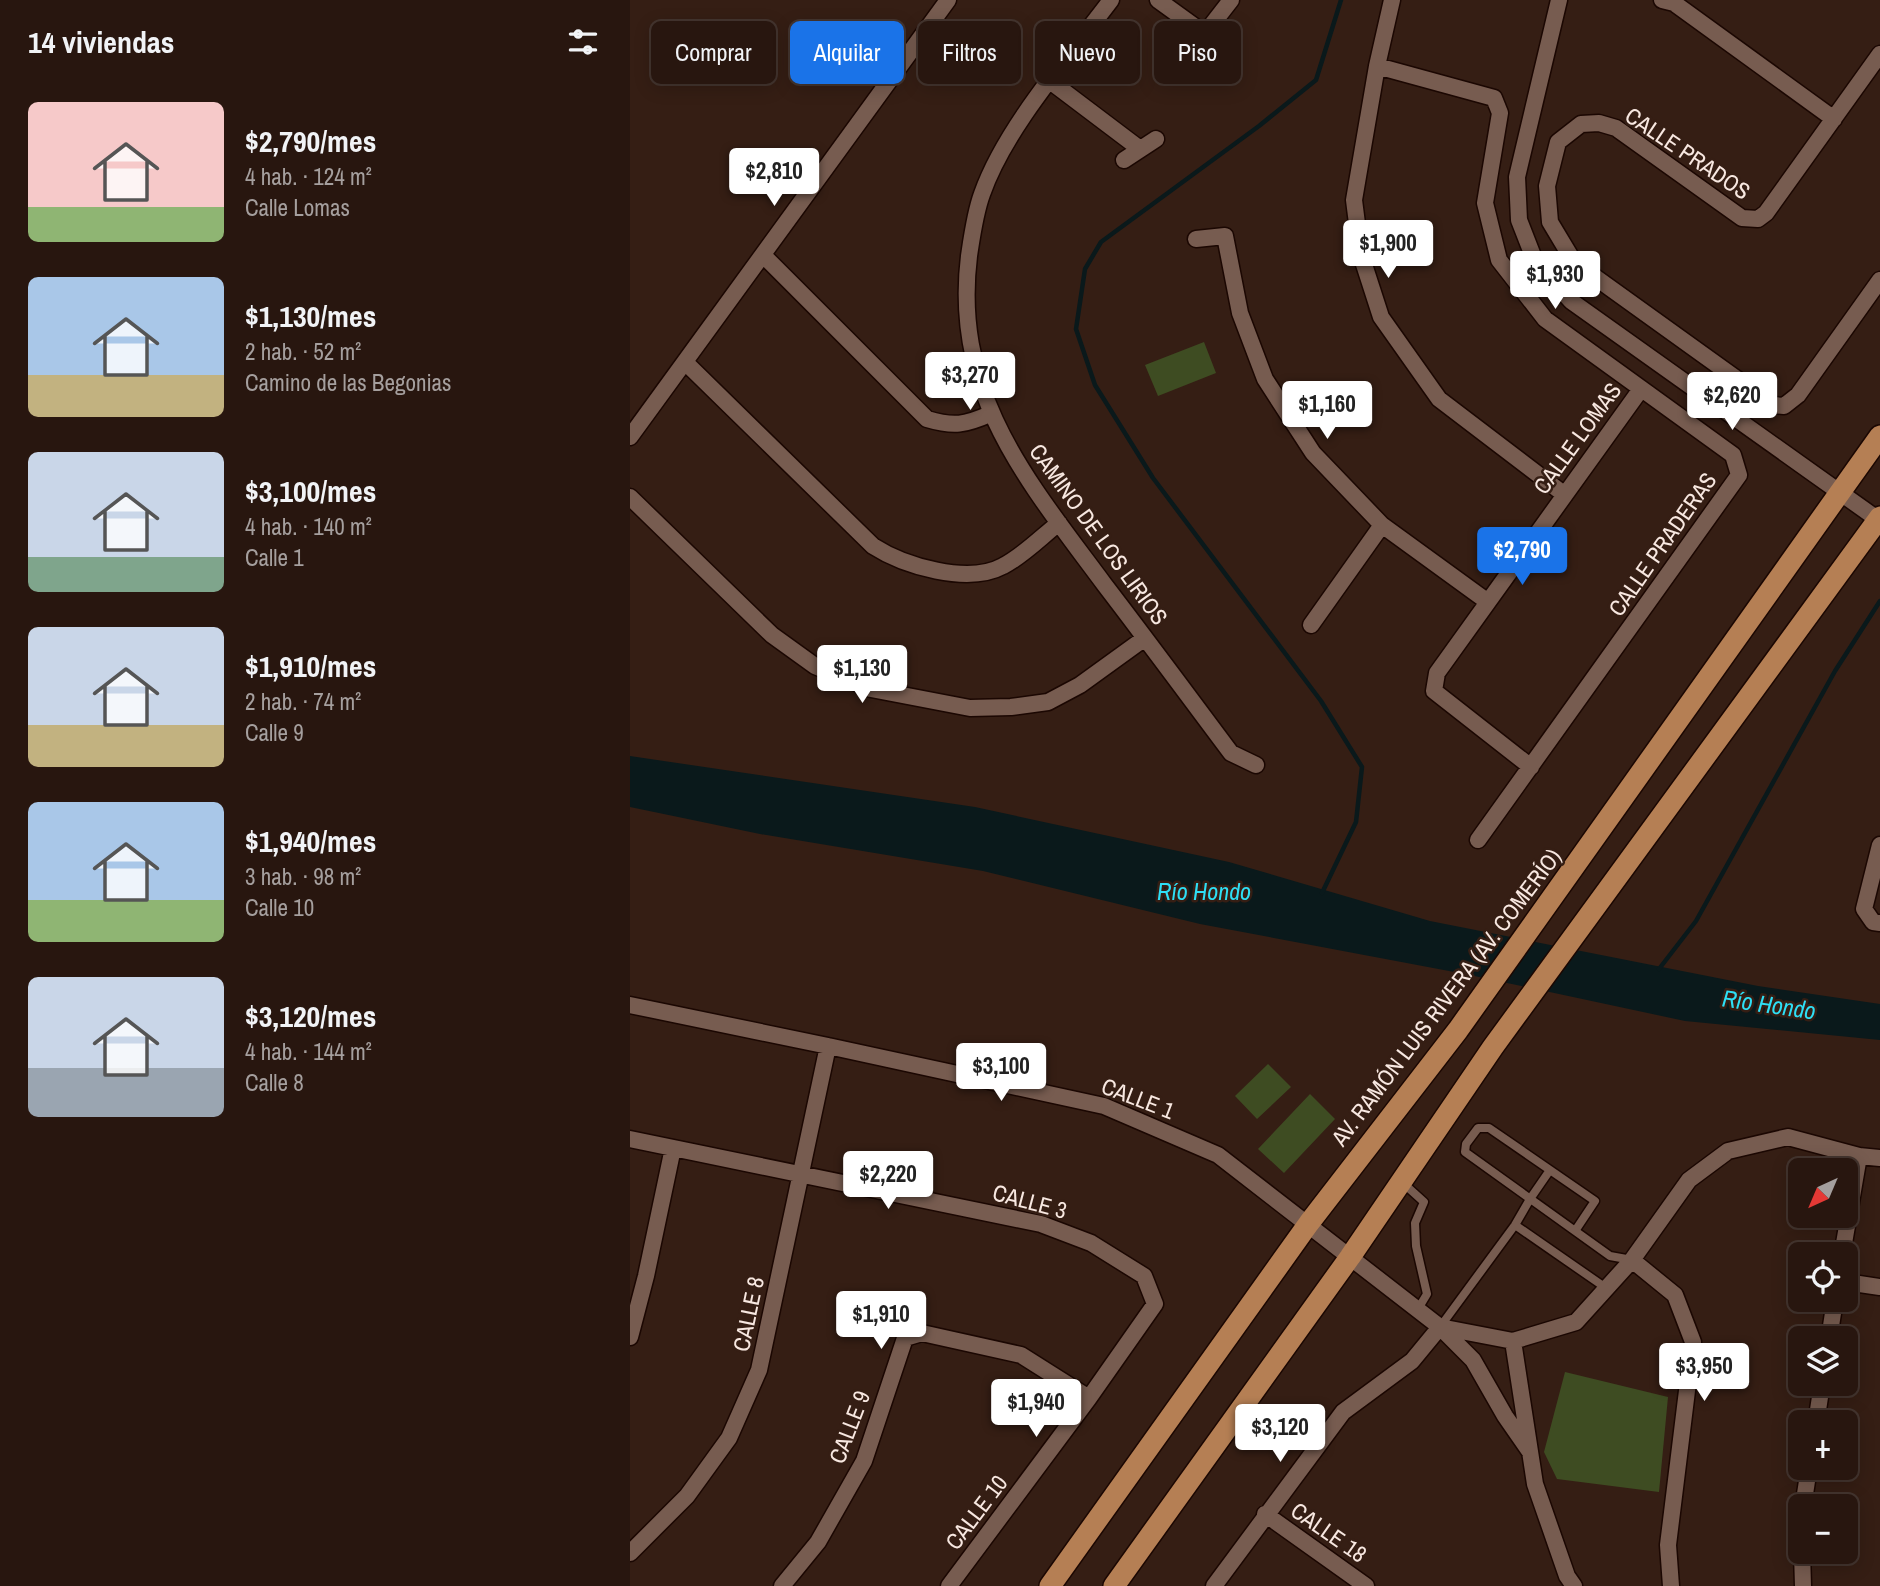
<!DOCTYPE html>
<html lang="es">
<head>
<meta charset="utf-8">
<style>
	:root { --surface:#28160f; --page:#34231d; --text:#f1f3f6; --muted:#a59f9e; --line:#44352f; --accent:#1a73e8 }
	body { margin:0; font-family:"Archivo Narrow",sans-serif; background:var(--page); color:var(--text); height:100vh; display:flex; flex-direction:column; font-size:26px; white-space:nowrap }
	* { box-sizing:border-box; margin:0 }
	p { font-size:23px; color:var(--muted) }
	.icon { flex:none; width:38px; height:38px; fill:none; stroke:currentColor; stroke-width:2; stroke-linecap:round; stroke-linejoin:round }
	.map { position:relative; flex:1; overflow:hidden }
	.drawer { display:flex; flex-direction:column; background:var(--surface); width:630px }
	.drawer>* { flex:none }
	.banner { position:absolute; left:21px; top:21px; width:665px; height:63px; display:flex; gap:14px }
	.needle { width:46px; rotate:224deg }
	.buttons { position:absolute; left:1158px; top:1158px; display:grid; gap:14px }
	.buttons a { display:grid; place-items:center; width:70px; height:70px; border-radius:10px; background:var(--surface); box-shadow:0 4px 18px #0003,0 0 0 2px var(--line); font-size:35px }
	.price { position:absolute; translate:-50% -60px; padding:0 16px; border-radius:7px; background:#fff; color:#222; font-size:23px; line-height:46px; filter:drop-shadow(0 2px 4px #0008) }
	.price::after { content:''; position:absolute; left:50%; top:42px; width:21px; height:16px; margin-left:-10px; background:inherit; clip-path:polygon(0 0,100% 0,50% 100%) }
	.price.selected { background:var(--accent); color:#fff }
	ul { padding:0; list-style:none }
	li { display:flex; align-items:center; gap:21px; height:175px; padding:0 28px }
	li span { display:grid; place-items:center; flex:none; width:196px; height:140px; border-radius:10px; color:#555 }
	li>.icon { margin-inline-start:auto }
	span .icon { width:84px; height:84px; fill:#fffc; stroke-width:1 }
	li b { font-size:30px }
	h2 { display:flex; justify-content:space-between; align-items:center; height:84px; padding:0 28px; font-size:30px }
	.chip { padding:0 24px; border-radius:10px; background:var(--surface); box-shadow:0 4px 18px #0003,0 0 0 2px var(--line); font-size:24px; line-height:63px }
	.chip.selected { background:var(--accent); color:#fff }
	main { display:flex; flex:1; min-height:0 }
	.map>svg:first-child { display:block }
</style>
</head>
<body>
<main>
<section class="drawer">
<h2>14 viviendas<svg class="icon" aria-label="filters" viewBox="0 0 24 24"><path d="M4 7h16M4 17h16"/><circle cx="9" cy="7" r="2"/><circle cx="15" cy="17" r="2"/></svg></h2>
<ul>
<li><span style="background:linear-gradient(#f6c9c9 75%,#8fb573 0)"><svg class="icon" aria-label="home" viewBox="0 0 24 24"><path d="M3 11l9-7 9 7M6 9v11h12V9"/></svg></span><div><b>$2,790/mes</b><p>4 hab. · 124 m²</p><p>Calle Lomas</p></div></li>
<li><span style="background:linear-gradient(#a9c7e8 70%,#c2b280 0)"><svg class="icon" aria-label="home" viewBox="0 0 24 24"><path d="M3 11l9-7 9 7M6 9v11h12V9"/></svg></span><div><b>$1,130/mes</b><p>2 hab. · 52 m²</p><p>Camino de las Begonias</p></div></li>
<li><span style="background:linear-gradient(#c9d6e8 75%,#7fa58c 0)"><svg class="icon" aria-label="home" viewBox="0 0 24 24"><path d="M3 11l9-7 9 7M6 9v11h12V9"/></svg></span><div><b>$3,100/mes</b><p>4 hab. · 140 m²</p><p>Calle 1</p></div></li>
<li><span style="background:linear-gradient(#c9d6e8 70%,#c2b280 0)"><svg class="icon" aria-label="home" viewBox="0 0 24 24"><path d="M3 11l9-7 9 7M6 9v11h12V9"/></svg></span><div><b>$1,910/mes</b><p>2 hab. · 74 m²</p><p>Calle 9</p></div></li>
<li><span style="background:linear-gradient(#a9c7e8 70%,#8fb573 0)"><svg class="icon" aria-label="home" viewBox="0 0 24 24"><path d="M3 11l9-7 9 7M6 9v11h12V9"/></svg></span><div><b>$1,940/mes</b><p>3 hab. · 98 m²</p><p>Calle 10</p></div></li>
<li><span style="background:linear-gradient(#c9d6e8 65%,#9aa5b1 0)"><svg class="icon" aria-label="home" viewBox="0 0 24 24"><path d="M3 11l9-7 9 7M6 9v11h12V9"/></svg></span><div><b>$3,120/mes</b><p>4 hab. · 144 m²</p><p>Calle 8</p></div></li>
</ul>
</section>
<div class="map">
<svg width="1250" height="1586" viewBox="0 0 1250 1586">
	<rect width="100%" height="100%" fill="#351e14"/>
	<path fill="#3e4c22" d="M 574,342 L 586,373 L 528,396 L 515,365 Z
		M 638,1064 L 661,1087 L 627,1119 L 605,1096 Z
		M 680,1094 L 705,1119 L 654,1173 L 628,1149 Z
		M 935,1372 L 1038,1397 L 1029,1492 L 927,1479 L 914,1452 Z"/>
	<path fill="#0a191b" d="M 0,756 L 345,807 L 599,862 L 800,921 L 1128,986 L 1250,1004 L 1250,1040 L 1055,1021 L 835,974 L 570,924 L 353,871 L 130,834 L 0,807 Z"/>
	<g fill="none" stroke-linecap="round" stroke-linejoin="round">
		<path stroke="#0a191b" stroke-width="4.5" d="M 692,893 L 726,822 L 732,767 L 691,701 L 523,478 L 465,385 L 446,329 L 455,269 L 471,242 L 629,126 L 686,80 L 711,0
			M 1029,969 L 1066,921 L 1205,671 L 1250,601"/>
		<g stroke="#1b0702" stroke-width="11">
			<path id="lane" d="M 773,1183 L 794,1202 L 785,1223 L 786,1246 L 797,1294 L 788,1309
				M 885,1225 L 976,1288
				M 945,1231 L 965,1201 L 859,1128 L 848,1128 L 836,1144 L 835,1152 L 980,1256 L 1002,1260
				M 810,1327 L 885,1225 L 900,1199 L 920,1170"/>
		</g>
		<g stroke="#1b0702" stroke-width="19">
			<path id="street" d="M 481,0 C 439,56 375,128 352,194 C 345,213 342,236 339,256 C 322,394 397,480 474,584 C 517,640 559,697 601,753 L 626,765
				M 528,0 L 575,34
				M 762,0 L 747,66 L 724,200 L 731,255 L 751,317 L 809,399 L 935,495
				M 929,0 L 887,177 L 889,220 L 905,261 L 941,301 L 1250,521
				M 1032,0 L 1044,3 L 1204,119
				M 563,49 L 601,0
				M 1250,54 L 1136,213 L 1128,219 L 1112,218 L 986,128 L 969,123 L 951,124 L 928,142 L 917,186 L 920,222 L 944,262 L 1143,405 L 1154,406 L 1168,395 L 1250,280
				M 747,66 L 864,98 L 870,113 L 855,203 L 869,260 L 915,319 L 1103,455 L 1109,475 L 848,840
				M 420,81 L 510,149
				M 494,160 L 526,139
				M 566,239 L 595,236 L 610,313 L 635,379 L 683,453 L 752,525 L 858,602
				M 133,255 L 297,419 C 324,427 335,425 360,414
				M 55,362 L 243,546 C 274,566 338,585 373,566 C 393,556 411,537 429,523
				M 0,437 L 318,0
				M 0,497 L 142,635 L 185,666 L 241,689 L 340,708 L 381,707 L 418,702 L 450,685 L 515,638
				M 681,625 L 752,525
				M 901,767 L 804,691 L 807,673 L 1011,389
				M 1250,845 L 1234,909 L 1243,922 L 1250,923
				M 0,1005 L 198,1046 L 474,1106 L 588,1155 L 810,1327 L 883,1341 L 946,1322 L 1002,1260 L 1059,1180 L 1098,1151 L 1158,1137 L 1229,1156 L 1250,1158
				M 0,1139 L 411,1224 L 461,1243 L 514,1276 L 525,1304 L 459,1398 L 319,1586
				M 1212,1255 L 1229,1156
				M 1002,1260 L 1045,1295 L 1063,1342 L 1038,1545 L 1041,1586
				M 1216,1282 L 1250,1287
				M 0,1337 L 16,1276 L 43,1148
				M 1199,1339 L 1205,1300
				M 883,1341 L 905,1484 L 937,1576 L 944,1586
				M 1186,1423 L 1192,1384
				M 1173,1507 L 1179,1468
				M 635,1514 L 736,1586
				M 1171,1520 L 1171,1523
				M 1172,1552 L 1173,1586
				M 0,1553 L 57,1496 L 99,1438 L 129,1370 L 198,1046
				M 152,1586 L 188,1542 L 234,1461 L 275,1338 L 292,1333 L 391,1355 L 459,1398
				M 584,1586 L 713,1412 L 782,1361 L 810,1327 L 843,1360 L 875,1416 L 900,1452"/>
		</g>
		<g stroke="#1b0702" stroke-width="24">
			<path id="primary" d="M 420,1586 L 679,1223 L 828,1030 L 1250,436
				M 484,1586 L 720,1257 L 863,1047 L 1250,517"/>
		</g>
		<use href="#lane" stroke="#775c50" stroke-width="8"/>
		<use href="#street" stroke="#775c50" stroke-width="16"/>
		<use href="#primary" stroke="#b57f54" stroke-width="21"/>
	</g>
	<g text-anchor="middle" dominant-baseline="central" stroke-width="5" stroke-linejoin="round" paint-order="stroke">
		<g font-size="23" fill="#f8e8e1" stroke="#351e14">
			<text transform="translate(1058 153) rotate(34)">CALLE PRADOS</text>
			<text transform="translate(947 438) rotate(-54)">CALLE LOMAS</text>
			<text transform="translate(469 534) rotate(54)">CAMINO DE LOS LIRIOS</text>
			<text transform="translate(1032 544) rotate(-55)">CALLE PRADERAS</text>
			<text transform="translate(816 997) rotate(-53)">AV. RAMÓN LUIS RIVERA (AV. COMERÍO)</text>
			<text transform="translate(508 1098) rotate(21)">CALLE 1</text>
			<text transform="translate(400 1201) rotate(15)">CALLE 3</text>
			<text transform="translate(118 1314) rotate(-78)">CALLE 8</text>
			<text transform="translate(219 1427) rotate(-69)">CALLE 9</text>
			<text transform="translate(346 1512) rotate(-53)">CALLE 10</text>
			<text transform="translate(699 1532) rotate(35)">CALLE 18</text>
		</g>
		<g font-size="24" font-style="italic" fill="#2edff5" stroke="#351e14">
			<text x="574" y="891">Río Hondo</text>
			<text transform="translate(1139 1004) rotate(8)">Río Hondo</text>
		</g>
	</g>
</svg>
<div class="buttons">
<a><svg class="needle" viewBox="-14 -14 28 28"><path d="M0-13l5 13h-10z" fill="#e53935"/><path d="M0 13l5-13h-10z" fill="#a59f9e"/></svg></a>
<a><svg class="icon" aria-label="locate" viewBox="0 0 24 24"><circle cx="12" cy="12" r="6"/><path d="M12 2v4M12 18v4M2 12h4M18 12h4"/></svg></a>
<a><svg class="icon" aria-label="layers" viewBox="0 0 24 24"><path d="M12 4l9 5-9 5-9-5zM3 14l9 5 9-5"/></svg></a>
<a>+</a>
<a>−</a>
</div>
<b class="price" style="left:144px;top:208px">$2,810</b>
<b class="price" style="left:758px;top:280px">$1,900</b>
<b class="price" style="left:925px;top:311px">$1,930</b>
<b class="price" style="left:340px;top:412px">$3,270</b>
<b class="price" style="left:1102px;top:432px">$2,620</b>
<b class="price" style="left:697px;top:441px">$1,160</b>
<b class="price selected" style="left:892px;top:587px">$2,790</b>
<b class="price" style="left:232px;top:705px">$1,130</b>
<b class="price" style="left:371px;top:1103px">$3,100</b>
<b class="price" style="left:258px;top:1211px">$2,220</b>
<b class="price" style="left:251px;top:1351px">$1,910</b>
<b class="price" style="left:1074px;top:1403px">$3,950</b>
<b class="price" style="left:406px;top:1439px">$1,940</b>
<b class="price" style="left:650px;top:1464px">$3,120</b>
<div class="banner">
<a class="chip">Comprar</a>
<a class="chip selected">Alquilar</a>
<a class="chip">Filtros</a>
<a class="chip">Nuevo</a>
<a class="chip">Piso</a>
</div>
</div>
</main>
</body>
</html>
